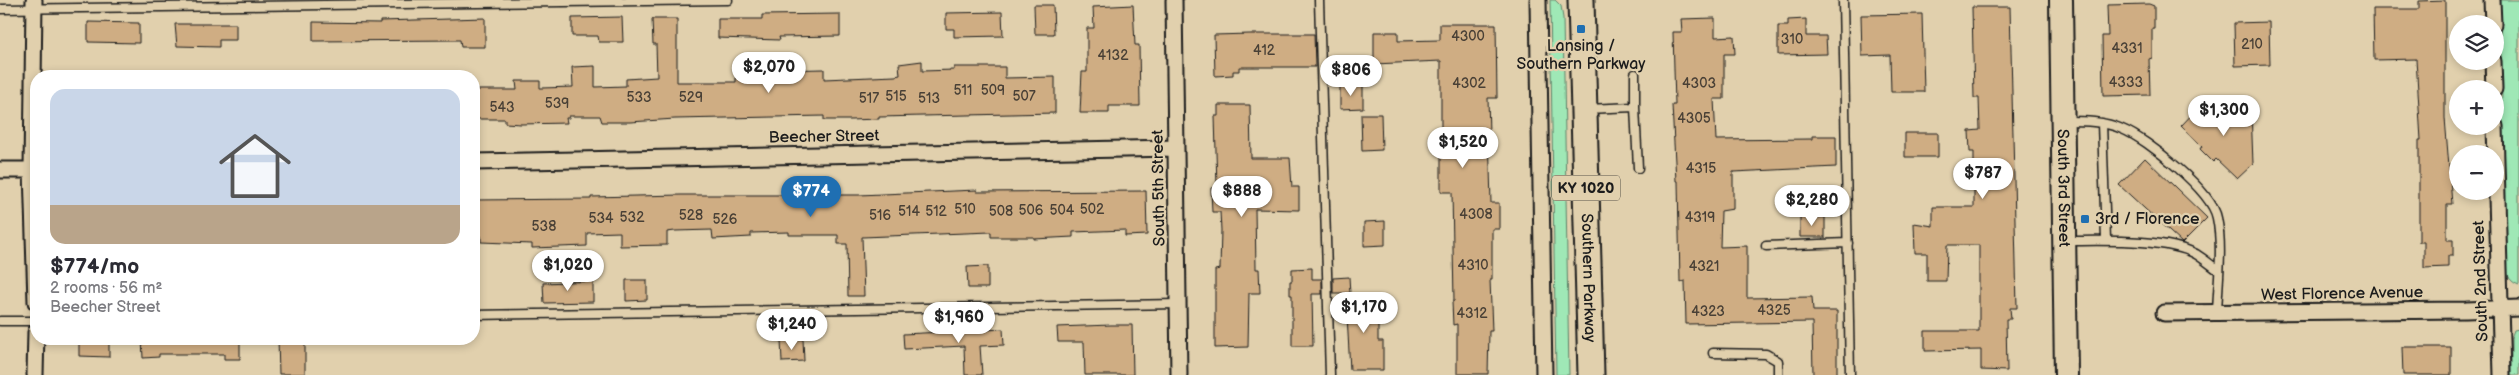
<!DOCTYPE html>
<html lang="en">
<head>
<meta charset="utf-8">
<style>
	:root { --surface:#fff; --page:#f2f2f3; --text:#2b2b33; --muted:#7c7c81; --line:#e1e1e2; --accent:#1f6fb2 }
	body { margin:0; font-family:"Balsamiq Sans",sans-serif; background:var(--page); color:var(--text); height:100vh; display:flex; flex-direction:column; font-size:19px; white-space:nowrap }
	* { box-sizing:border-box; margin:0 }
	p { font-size:16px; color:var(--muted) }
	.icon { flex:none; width:28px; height:28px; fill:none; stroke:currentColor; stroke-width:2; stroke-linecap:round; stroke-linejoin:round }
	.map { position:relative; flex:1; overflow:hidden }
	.side { position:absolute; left:30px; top:70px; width:450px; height:275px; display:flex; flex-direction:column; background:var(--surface); border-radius:20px; box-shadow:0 2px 8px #0003 }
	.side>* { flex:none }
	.buttons { position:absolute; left:2449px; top:15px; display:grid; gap:10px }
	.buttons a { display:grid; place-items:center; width:55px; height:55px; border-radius:50%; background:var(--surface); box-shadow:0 2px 8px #0003; font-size:25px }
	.price { position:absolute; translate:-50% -42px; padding:0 11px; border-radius:18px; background:#fff; color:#222; font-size:16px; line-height:32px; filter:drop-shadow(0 1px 2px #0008) }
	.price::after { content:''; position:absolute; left:50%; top:30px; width:15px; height:11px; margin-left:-8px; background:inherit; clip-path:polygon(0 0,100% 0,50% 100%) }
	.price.active { background:var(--accent); color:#fff }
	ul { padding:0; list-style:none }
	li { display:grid; align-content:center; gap:10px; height:265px; padding:0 20px }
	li+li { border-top:1px solid var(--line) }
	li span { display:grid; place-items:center; height:155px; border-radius:15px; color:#555 }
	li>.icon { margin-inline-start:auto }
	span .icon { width:90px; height:90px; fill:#fffc; stroke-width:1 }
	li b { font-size:21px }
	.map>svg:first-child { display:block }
</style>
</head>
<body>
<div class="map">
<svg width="2519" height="375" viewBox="0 0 2519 375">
	<rect width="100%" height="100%" fill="#e1d0ad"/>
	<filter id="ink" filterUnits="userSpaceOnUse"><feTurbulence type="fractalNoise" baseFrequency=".02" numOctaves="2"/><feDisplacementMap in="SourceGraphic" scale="10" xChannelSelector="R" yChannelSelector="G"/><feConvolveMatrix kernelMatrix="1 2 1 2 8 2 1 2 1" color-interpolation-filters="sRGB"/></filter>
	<g filter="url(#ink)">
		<path fill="#9fe8b6" stroke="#5e8269" d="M 1550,0 L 1555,0 L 1561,6 L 1563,18 L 1569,375 L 1556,375 Z
			M 2500,0 L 2519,0 L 2519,285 C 2507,281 2506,271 2505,260 Z
			M 2519,329 L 2519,375 L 2511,375 L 2511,338 L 2514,330 Z"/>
		<path fill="#cfad83" stroke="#1c1c1c" d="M 2445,0 L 2445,118 L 2452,204 L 2447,204 L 2447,240 L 2453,240 L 2453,256 L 2448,256 L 2448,267 L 2424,268 L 2424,242 L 2419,242 L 2419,140 L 2421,140 L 2416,59 L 2374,60 L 2373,9 L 2419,9 L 2419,1 Z
			M 2149,4 L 2154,6 L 2154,28 L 2152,28 L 2152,58 L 2149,59 L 2150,95 L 2103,96 L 2102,36 L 2108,36 L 2107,5 Z
			M 1034,5 L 1053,5 L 1054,34 L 1035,34 Z
			M 1133,5 L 1135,45 L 1139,45 L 1140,106 L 1109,106 L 1109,113 L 1080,113 L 1082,72 L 1087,72 L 1087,28 L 1094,28 L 1093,7 Z
			M 1972,7 L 2010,7 L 2017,308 L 2010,308 L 2011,319 L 2006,319 L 2007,371 L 1981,370 L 1981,350 L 1925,351 L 1925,331 L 1979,331 L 1979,245 L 1947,245 L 1946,281 L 1927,281 L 1927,253 L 1915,253 L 1914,223 L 1933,226 L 1933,207 L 1974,207 L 1974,152 L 1970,152 L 1969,131 L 1980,130 L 1979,98 L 1974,98 Z
			M 1002,12 L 1003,36 L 954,37 L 954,29 L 946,29 L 946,13 Z
			M 840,14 L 840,36 L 779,37 L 780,40 L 718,38 L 718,19 L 762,19 L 762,15 Z
			M 1922,14 L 1924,92 L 1891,92 L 1890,55 L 1862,56 L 1861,15 Z
			M 622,17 L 623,42 L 599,42 L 598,36 L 572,36 L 572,18 Z
			M 485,18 L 485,47 L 461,47 L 460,40 L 313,41 L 313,22 L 380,23 L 380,21 Z
			M 1715,18 L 1715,37 L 1734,36 L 1735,54 L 1724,54 L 1724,99 L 1714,99 L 1716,140 L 1812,139 L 1812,136 L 1836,136 L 1836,167 L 1733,172 L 1733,209 L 1721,211 L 1720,247 L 1747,246 L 1747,298 L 1812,297 L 1813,311 L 1837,311 L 1837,375 L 1813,375 L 1812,322 L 1686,324 L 1685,281 L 1680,282 L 1678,181 L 1676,181 L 1672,105 L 1675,105 L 1673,32 L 1682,32 L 1681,19 Z
			M 652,19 L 677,19 L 677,82 L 736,82 L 736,75 L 776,74 L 776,70 L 824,69 L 824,79 L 895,76 L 900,75 L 899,64 L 922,61 L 922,71 L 954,70 L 954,67 L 1005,67 L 1005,78 L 1055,77 L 1055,113 L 879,117 L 879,119 L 850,120 L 824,120 L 824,116 L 675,119 L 630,122 L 602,122 L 600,116 L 569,116 L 569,118 L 566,118 L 567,123 L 521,124 L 505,123 L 505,119 L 474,119 L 474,90 L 517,90 L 516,81 L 540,81 L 540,88 L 542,88 L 573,87 L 572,67 L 595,66 L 595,87 L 626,86 L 626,79 L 657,77 L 656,44 L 653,44 Z
			M 1806,19 L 1806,36 L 1826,36 L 1827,54 L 1778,55 L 1778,26 L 1788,26 L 1788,20 Z
			M 88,22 L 139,23 L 139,43 L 88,42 Z
			M 2269,22 L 2270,65 L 2235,66 L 2234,23 Z
			M 175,24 L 236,24 L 236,40 L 219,40 L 219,47 L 177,46 Z
			M 1440,24 L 1496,24 L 1497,98 L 1488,98 L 1491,203 L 1499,203 L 1499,229 L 1492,229 L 1492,280 L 1490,280 L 1492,331 L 1489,331 L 1488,374 L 1457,374 L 1457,324 L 1453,325 L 1452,302 L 1454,301 L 1452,192 L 1441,192 L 1441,61 L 1374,64 L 1374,32 L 1398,32 L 1398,41 L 1440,40 Z
			M 1250,34 L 1314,34 L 1315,67 L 1239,67 L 1239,71 L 1233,71 L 1233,75 L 1215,76 L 1214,35 Z
			M 1340,85 L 1363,85 L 1363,108 L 1340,109 Z
			M 1218,105 L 1250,105 L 1251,158 L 1290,158 L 1292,187 L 1299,187 L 1299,210 L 1255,209 L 1256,269 L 1259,269 L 1260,293 L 1249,293 L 1248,347 L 1215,348 L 1215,270 L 1220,269 L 1221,230 L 1220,212 L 1212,212 L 1211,188 L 1217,187 L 1215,116 L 1218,116 Z
			M 2197,109 L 2251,109 L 2253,164 L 2237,179 L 2216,159 L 2213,162 L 2200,149 L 2202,146 L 2181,126 Z
			M 1361,114 L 1381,114 L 1382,150 L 1362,151 Z
			M 1905,133 L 1938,133 L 1938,157 L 1905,157 Z
			M 2145,158 L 2207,218 L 2182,243 L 2119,185 Z
			M 977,190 L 977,192 L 1146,191 L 1147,235 L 1125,236 L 1125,230 L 1073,232 L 1073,237 L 1034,239 L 1034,237 L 991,237 L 991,232 L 862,237 L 864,296 L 848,296 L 847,244 L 838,244 L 838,235 L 789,235 L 789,232 L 751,233 L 751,237 L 713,239 L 712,230 L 675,231 L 667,232 L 667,245 L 620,246 L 620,232 L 587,233 L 587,246 L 532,248 L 532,244 L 481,242 L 481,236 L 474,236 L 474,200 L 591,199 L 591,197 L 681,195 L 859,195 Z
			M 1800,217 L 1825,217 L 1825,237 L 1800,237 Z
			M 1385,221 L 1385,245 L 1364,246 L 1364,222 Z
			M 988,266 L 988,288 L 968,288 L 967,267 Z
			M 1312,268 L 1312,279 L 1322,279 L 1322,294 L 1312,294 L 1313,346 L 1292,346 L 1292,295 L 1290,295 L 1290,281 L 1292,281 L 1292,269 Z
			M 1349,277 L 1350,293 L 1333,293 L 1333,278 Z
			M 626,280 L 647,280 L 647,300 L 626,301 Z
			M 593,281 L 593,302 L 544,303 L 543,283 Z
			M 1346,297 L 1378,297 L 1378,341 L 1383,341 L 1383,370 L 1350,370 Z
			M 1111,325 L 1132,325 L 1133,375 L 1085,375 L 1084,342 L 1058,342 L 1057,327 Z
			M 1003,329 L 1004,345 L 980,346 L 982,375 L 965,375 L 964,346 L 904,349 L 903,334 Z
			M 79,339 L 109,339 L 109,357 L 79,356 Z
			M 142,339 L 240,339 L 240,359 L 224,359 L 224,354 L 159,354 L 159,357 L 143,358 Z
			M 278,339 L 305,339 L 305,374 L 279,374 Z
			M 803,339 L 804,361 L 782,362 L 781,340 Z
			M 2402,347 L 2451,347 L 2451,375 L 2403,375 Z"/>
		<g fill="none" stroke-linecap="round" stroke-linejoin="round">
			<g stroke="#1c1c1c" stroke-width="11">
				<path id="service" d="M 1319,0 L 1330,375
					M 1843,0 L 1850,375
					M 0,9 L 728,0
					M 1635,74 L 1635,107
					M 1586,109 L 1635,107 L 1638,168
					M 2066,121 C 2084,121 2104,121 2122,129 C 2147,139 2212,191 2217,218 C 2223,247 2218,282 2217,313
					M 2102,123 L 2106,240
					M 2067,241 C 2101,241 2165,238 2196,254 C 2204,259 2211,265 2218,270
					M 1766,246 L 1848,243
					M 474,315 L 1179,304
					M 0,321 L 36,321
					M 1713,353 L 1766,354 L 1778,361 L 1778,375"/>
			</g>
			<g stroke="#1c1c1c" stroke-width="19">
				<path id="minor" d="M 34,0 L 32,170 L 36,302
					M 1174,0 L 1179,375
					M 1538,0 L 1544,375
					M 2492,0 L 2493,24
					M 2493,61 L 2494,89
					M 2495,126 L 2502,375
					M 474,162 L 1175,148
					M 0,170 L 36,170
					M 2164,313 L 2466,310 L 2519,308
					M 35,375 L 36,332"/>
			</g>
			<g stroke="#1c1c1c" stroke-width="26">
				<g id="secondary">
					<path id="s1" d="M 2061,0 L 2066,375"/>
				</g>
			</g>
			<g stroke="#1c1c1c" stroke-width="29">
				<g id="primary">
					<path id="s2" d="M 1581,0 L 1591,375"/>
				</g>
			</g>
			<use href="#service" stroke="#e1d0ad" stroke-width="8"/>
			<use href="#minor" stroke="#e1d0ad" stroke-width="15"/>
			<use href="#secondary" stroke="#e1d0ad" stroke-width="22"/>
			<use href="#primary" stroke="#e1d0ad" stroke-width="25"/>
		</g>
	</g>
	<g fill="#1f6fb2" stroke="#e1d0ad" stroke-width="2">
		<rect x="1576" y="24" width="10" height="10" rx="2.5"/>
		<rect x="2080" y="214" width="10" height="10" rx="2.5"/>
	</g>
	<g text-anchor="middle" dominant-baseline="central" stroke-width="4.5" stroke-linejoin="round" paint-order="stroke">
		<g font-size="14" fill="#494036">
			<text x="1468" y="36">4300</text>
			<text x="1792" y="39">310</text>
			<text x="2252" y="44">210</text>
			<text x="2127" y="48">4331</text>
			<text x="1264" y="50">412</text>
			<text x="1113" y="55">4132</text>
			<text x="2126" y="82">4333</text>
			<text x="1469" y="83">4302</text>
			<text x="1699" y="83">4303</text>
			<text x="963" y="90">511</text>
			<text x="993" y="90">509</text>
			<text x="896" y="96">515</text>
			<text x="1024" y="96">507</text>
			<text x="639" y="97">533</text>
			<text x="691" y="97">529</text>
			<text x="869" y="98">517</text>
			<text x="929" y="98">513</text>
			<text x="557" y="103">539</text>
			<text x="502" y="107">543</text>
			<text x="1694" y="118">4305</text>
			<text x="1701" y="168">4315</text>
			<text x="965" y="209">510</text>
			<text x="1092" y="209">502</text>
			<text x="1031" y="210">506</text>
			<text x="1062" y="210">504</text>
			<text x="909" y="211">514</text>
			<text x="936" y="211">512</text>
			<text x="1001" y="211">508</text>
			<text x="1476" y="214">4308</text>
			<text x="691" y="215">528</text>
			<text x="880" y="215">516</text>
			<text x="632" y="217">532</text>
			<text x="1700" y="217">4319</text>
			<text x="601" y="218">534</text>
			<text x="725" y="219">526</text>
			<text x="544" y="226">538</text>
			<text x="1473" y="265">4310</text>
			<text x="1704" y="266">4321</text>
			<text x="1774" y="310">4325</text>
			<text x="1708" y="311">4323</text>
			<text x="1472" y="313">4312</text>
		</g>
		<rect fill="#e1d0ad" stroke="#575248" stroke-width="1" x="1552" y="175.5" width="68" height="25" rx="4"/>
		<g font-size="15" font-weight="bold" fill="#1c1c1c">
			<text x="1586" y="188">KY 1020</text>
		</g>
		<g font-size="16" fill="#1c1c1c" stroke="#e1d0ad">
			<text x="1581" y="46">Lansing /<tspan x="1581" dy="18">Southern Parkway</tspan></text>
			<text x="2095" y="219" text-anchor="start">3rd / Florence</text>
		</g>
		<g font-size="16" fill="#1c1c1c" stroke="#e1d0ad">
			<text transform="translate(824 137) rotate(-1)">Beecher Street</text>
			<text stroke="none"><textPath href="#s1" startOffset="188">South 3rd Street</textPath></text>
			<text transform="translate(1159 188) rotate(-91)">South 5th Street</text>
			<text stroke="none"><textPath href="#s2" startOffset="278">Southern Parkway</textPath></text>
			<text transform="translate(2481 281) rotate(-92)">South 2nd Street</text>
			<text transform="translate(2342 294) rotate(-1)">West Florence Avenue</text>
		</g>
	</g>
</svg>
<div class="buttons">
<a><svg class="icon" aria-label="layers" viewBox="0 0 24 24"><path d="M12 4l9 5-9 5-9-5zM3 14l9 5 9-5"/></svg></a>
<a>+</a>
<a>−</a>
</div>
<b class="price" style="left:769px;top:94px">$2,070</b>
<b class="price" style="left:1351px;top:97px">$806</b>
<b class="price" style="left:2224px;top:137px">$1,300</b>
<b class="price" style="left:1463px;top:169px">$1,520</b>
<b class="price" style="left:1983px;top:200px">$787</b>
<b class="price active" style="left:811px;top:218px">$774</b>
<b class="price" style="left:1242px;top:218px">$888</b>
<b class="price" style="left:1812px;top:227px">$2,280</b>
<b class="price" style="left:568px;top:292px">$1,020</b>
<b class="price" style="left:1364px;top:334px">$1,170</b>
<b class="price" style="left:959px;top:344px">$1,960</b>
<b class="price" style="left:792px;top:351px">$1,240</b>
<section class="side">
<ul>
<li><span style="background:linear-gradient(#c9d6e8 75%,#b9a48a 0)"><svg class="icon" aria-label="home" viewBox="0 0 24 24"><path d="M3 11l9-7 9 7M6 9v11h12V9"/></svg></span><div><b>$774/mo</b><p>2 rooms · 56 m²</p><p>Beecher Street</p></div></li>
</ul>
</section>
</div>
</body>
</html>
